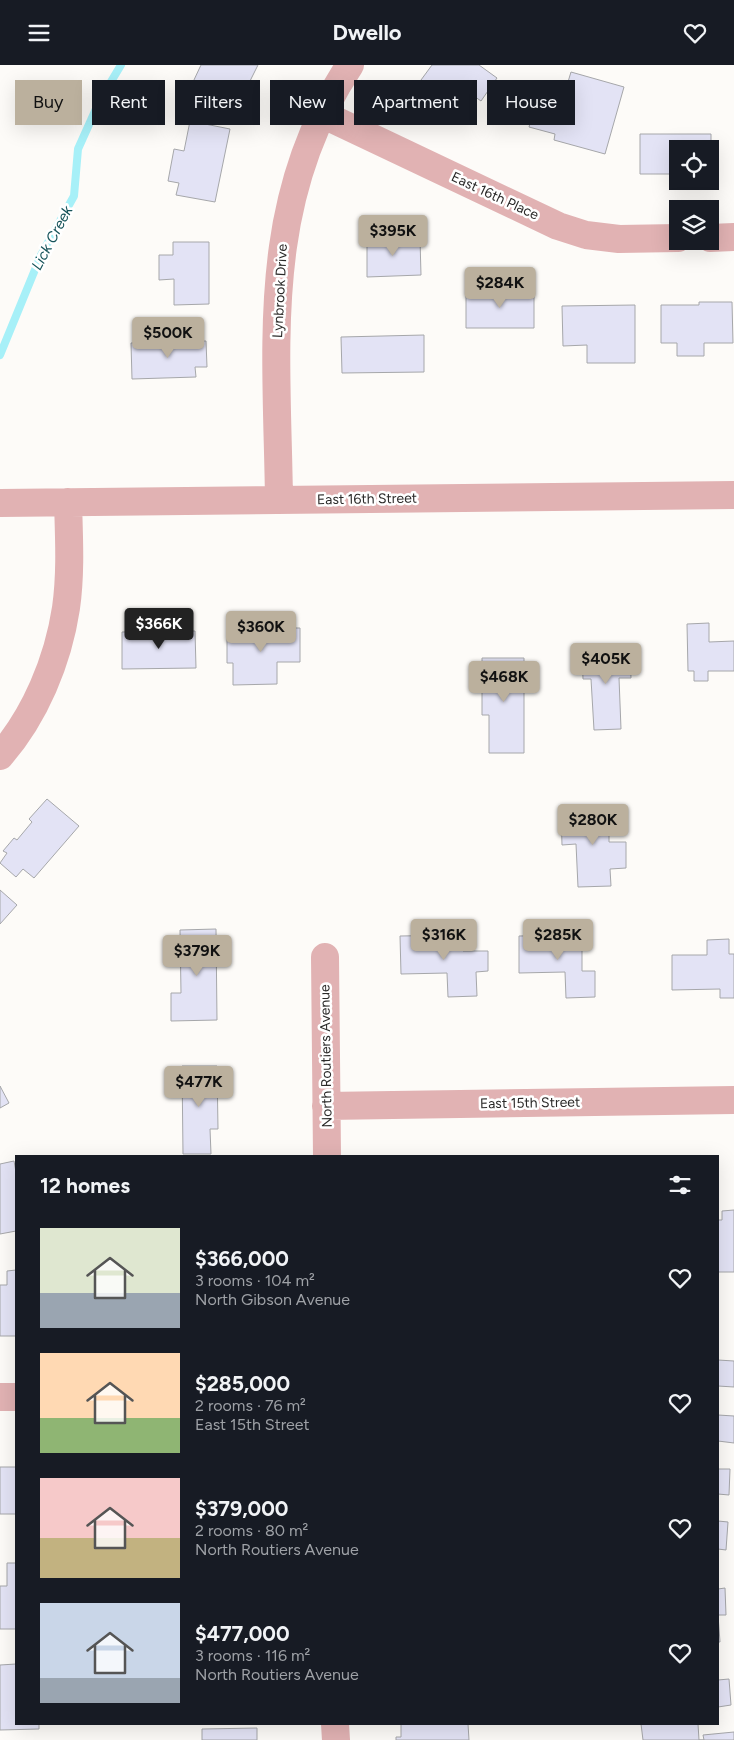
<!DOCTYPE html>
<html lang="en">
<head>
<meta charset="utf-8">
<style>
	:root { --surface:#171b24; --page:#20242c; --text:#f1f3f6; --muted:#9ea1a6; --accent:#bbb09d }
	body { margin:0; font-family:Figtree,sans-serif; background:var(--page); color:var(--text); height:100vh; display:flex; flex-direction:column; font-size:19px; white-space:nowrap }
	* { box-sizing:border-box; margin:0 }
	p { font-size:16px; color:var(--muted) }
	.icon { flex:none; width:28px; height:28px; fill:none; stroke:currentColor; stroke-width:2; stroke-linecap:round; stroke-linejoin:round }
	.map { position:relative; flex:1; overflow:hidden }
	.side { position:absolute; left:15px; top:1090px; width:704px; height:570px; display:flex; flex-direction:column; background:var(--surface); border-radius:0px; box-shadow:0 5px 20px #0002 }
	.side>* { flex:none }
	.top-card { position:absolute; left:15px; top:15px; width:705px; height:45px; display:flex; gap:10px }
	.fabs { position:absolute; left:669px; top:75px; display:grid; gap:10px }
	.fabs a { display:grid; place-items:center; width:50px; height:50px; border-radius:0px; background:var(--surface); box-shadow:0 5px 20px #0002; font-size:25px }
	.price { position:absolute; translate:-50% -42px; padding:0 11px; border-radius:5px; background:var(--accent); color:#111; font-size:16px; line-height:32px; filter:drop-shadow(0 1px 2px #0008) }
	.price::after { content:''; position:absolute; left:50%; top:30px; width:15px; height:11px; margin-left:-8px; background:inherit; clip-path:polygon(0 0,100% 0,50% 100%) }
	.price.on { background:#222; color:#fff }
	ul { padding:0; list-style:none }
	li { display:flex; align-items:center; gap:15px; height:125px; padding:0 25px }
	li span { display:grid; place-items:center; flex:none; width:140px; height:100px; border-radius:0px; color:#555 }
	li>.icon { margin-inline-start:auto }
	span .icon { width:60px; height:60px; fill:#fffc; stroke-width:1 }
	li b { font-size:21px }
	h2 { display:flex; justify-content:space-between; align-items:center; height:60px; padding:0 25px; font-size:21px }
	.tag { padding:0 18px; border-radius:0px; background:var(--surface); box-shadow:0 5px 20px #0002; font-size:18px; line-height:45px }
	.tag.on { background:var(--accent); color:#111 }
	header { display:flex; justify-content:space-between; align-items:center; height:65px; padding:0 25px; background:var(--surface); font-size:22px; font-weight:700 }
	.map>svg:first-child { display:block }
</style>
</head>
<body>
<header><svg class="icon" aria-label="menu" viewBox="0 0 24 24"><path d="M4 6h16M4 12h16M4 18h16"/></svg>Dwello<svg class="icon" aria-label="heart" viewBox="0 0 24 24"><path d="M12 20l-8-8c-3-5 5-10 8-4 3-6 11-1 8 4z"/></svg></header>
<div class="map">
<svg width="734" height="1675" viewBox="0 0 734 1675">
	<rect width="100%" height="100%" fill="#fdfbf8"/>
	<g fill="none" stroke-linecap="round" stroke-linejoin="round">
		<path stroke="#a7f0f8" stroke-width="8" d="M 0,290 L 41,190 L 74,131 L 78,84 L 100,35 L 121,0"/>
	</g>
	<path fill="#e3e3f5" stroke="#a6a7aa" d="M 201,0 L 258,0 L 238,40 L 193,17 Z
		M 432,0 L 479,0 L 497,13 L 481,36 L 461,22 L 451,36 L 421,15 Z
		M 571,7 L 624,22 L 605,89 L 554,75 L 555,69 L 529,62 L 540,23 L 564,30 Z
		M 190,56 L 230,64 L 215,137 L 176,130 L 179,118 L 168,116 L 174,84 L 184,86 Z
		M 640,69 L 711,69 L 711,107 L 710,84 L 678,84 L 678,107 L 673,107 L 673,109 L 640,109 Z
		M 367,172 L 420,174 L 421,210 L 367,212 Z
		M 173,177 L 209,177 L 209,239 L 174,240 L 174,214 L 159,215 L 159,190 L 173,190 Z
		M 466,225 L 534,227 L 534,263 L 466,263 Z
		M 699,237 L 732,237 L 733,278 L 704,278 L 704,291 L 677,291 L 677,278 L 661,278 L 661,240 L 699,240 Z
		M 635,240 L 635,298 L 587,298 L 587,280 L 563,281 L 562,241 Z
		M 424,270 L 424,307 L 342,308 L 341,272 Z
		M 206,276 L 207,302 L 195,302 L 196,312 L 132,314 L 131,278 Z
		M 709,558 L 709,577 L 734,576 L 734,606 L 708,606 L 708,616 L 694,616 L 694,606 L 688,606 L 687,559 Z
		M 227,563 L 300,563 L 300,597 L 277,597 L 277,619 L 233,620 L 233,598 L 227,598 Z
		M 195,566 L 196,603 L 122,604 L 122,567 Z
		M 630,585 L 631,613 L 619,613 L 621,664 L 594,665 L 591,614 L 583,614 L 582,587 Z
		M 482,593 L 524,593 L 524,688 L 489,688 L 489,650 L 482,650 Z
		M 47,734 L 79,761 L 34,813 L 23,804 L 16,812 L 0,798 L 7,788 L 3,786 L 14,773 L 17,775 L 32,757 L 29,754 Z
		M 609,744 L 609,777 L 626,777 L 626,803 L 610,804 L 611,821 L 578,822 L 576,779 L 562,780 L 561,745 Z
		M 0,825 L 17,840 L 0,859 Z
		M 216,864 L 217,955 L 171,956 L 171,928 L 181,928 L 180,865 Z
		M 463,870 L 463,886 L 488,886 L 488,906 L 476,907 L 477,931 L 448,932 L 447,908 L 401,909 L 400,871 Z
		M 582,870 L 582,906 L 595,906 L 595,932 L 566,933 L 565,907 L 519,908 L 519,871 Z
		M 729,874 L 729,889 L 734,889 L 734,933 L 720,933 L 720,924 L 672,925 L 672,890 L 707,890 L 707,875 Z
		M 182,1001 L 217,1001 L 218,1064 L 210,1064 L 211,1089 L 183,1089 Z
		M 0,1021 L 9,1038 L 0,1043 Z
		M 14,1096 L 16,1107 L 16,1166 L 0,1169 L 0,1099 Z
		M 734,1145 L 734,1207 L 718,1207 L 718,1155 L 722,1155 L 722,1146 Z
		M 16,1205 L 16,1271 L 0,1271 L 0,1220 L 7,1220 L 7,1206 Z
		M 718,1295 L 734,1296 L 734,1322 L 718,1321 Z
		M 718,1350 L 734,1351 L 734,1378 L 718,1376 Z
		M 0,1402 L 16,1402 L 16,1449 L 0,1449 Z
		M 718,1404 L 730,1404 L 729,1430 L 718,1429 Z
		M 718,1456 L 728,1457 L 726,1485 L 718,1484 Z
		M 7,1498 L 16,1498 L 16,1564 L 0,1564 L 0,1521 L 7,1521 Z
		M 725,1523 L 726,1550 L 718,1550 L 720,1577 L 718,1577 L 718,1524 Z
		M 16,1599 L 16,1659 L 39,1659 L 39,1664 L 0,1665 L 0,1600 Z
		M 729,1614 L 731,1640 L 718,1642 L 718,1615 Z
		M 401,1659 L 468,1659 L 469,1675 L 396,1675 L 396,1672 L 401,1672 Z
		M 641,1659 L 698,1659 L 699,1675 L 704,1675 L 703,1670 L 734,1667 L 734,1675 L 643,1675 Z
		M 257,1663 L 257,1675 L 202,1675 L 202,1664 Z"/>
	<g fill="none" stroke-linecap="round" stroke-linejoin="round">
		<path stroke="#e1b2b3" stroke-width="28" d="M 322,49 L 558,161 L 586,170 L 619,174 L 678,173
			M 710,173 L 734,172
			M 279,435 C 277,281 259,136 350,0
			M 0,438 L 734,430
			M 0,691 C 35,651 58,596 66,543 C 71,508 69,472 68,437
			M 325,892 L 327,1091
			M 326,1041 L 734,1035
			M 0,1332 L 16,1332
			M 335,1659 L 336,1675"/>
	</g>
	<g text-anchor="middle" dominant-baseline="central" stroke-width="5" stroke-linejoin="round" paint-order="stroke">
		<g font-size="14" fill="#2b2a29" stroke="#fff">
			<text transform="translate(495 131) rotate(25)">East 16th Place</text>
			<text transform="translate(280 226) rotate(-87)">Lynbrook Drive</text>
			<text transform="translate(367 434) rotate(-1)">East 16th Street</text>
			<text transform="translate(326 991) rotate(-91)">North Routiers Avenue</text>
			<text transform="translate(530 1038) rotate(-1)">East 15th Street</text>
		</g>
		<g font-size="15" font-style="italic" fill="#17545a" stroke="#fff">
			<text transform="translate(52 173) rotate(-62)">Lick Creek</text>
		</g>
	</g>
</svg>
<div class="fabs">
<a><svg class="icon" aria-label="locate" viewBox="0 0 24 24"><circle cx="12" cy="12" r="6"/><path d="M12 2v4M12 18v4M2 12h4M18 12h4"/></svg></a>
<a><svg class="icon" aria-label="layers" viewBox="0 0 24 24"><path d="M12 4l9 5-9 5-9-5zM3 14l9 5 9-5"/></svg></a>
</div>
<b class="price" style="left:393px;top:192px">$395K</b>
<b class="price" style="left:500px;top:244px">$284K</b>
<b class="price" style="left:168px;top:294px">$500K</b>
<b class="price on" style="left:159px;top:585px">$366K</b>
<b class="price" style="left:261px;top:588px">$360K</b>
<b class="price" style="left:606px;top:620px">$405K</b>
<b class="price" style="left:504px;top:638px">$468K</b>
<b class="price" style="left:593px;top:781px">$280K</b>
<b class="price" style="left:444px;top:896px">$316K</b>
<b class="price" style="left:558px;top:896px">$285K</b>
<b class="price" style="left:197px;top:912px">$379K</b>
<b class="price" style="left:199px;top:1043px">$477K</b>
<div class="top-card">
<a class="tag on">Buy</a>
<a class="tag">Rent</a>
<a class="tag">Filters</a>
<a class="tag">New</a>
<a class="tag">Apartment</a>
<a class="tag">House</a>
</div>
<section class="side">
<h2>12 homes<svg class="icon" aria-label="filters" viewBox="0 0 24 24"><path d="M4 7h16M4 17h16"/><circle cx="9" cy="7" r="2"/><circle cx="15" cy="17" r="2"/></svg></h2>
<ul>
<li><span style="background:linear-gradient(#dfe7d0 65%,#9aa5b1 0)"><svg class="icon" aria-label="home" viewBox="0 0 24 24"><path d="M3 11l9-7 9 7M6 9v11h12V9"/></svg></span><div><b>$366,000</b><p>3 rooms · 104 m²</p><p>North Gibson Avenue</p></div><svg class="icon" aria-label="heart" viewBox="0 0 24 24"><path d="M12 20l-8-8c-3-5 5-10 8-4 3-6 11-1 8 4z"/></svg></li>
<li><span style="background:linear-gradient(#ffd9b3 65%,#8fb573 0)"><svg class="icon" aria-label="home" viewBox="0 0 24 24"><path d="M3 11l9-7 9 7M6 9v11h12V9"/></svg></span><div><b>$285,000</b><p>2 rooms · 76 m²</p><p>East 15th Street</p></div><svg class="icon" aria-label="heart" viewBox="0 0 24 24"><path d="M12 20l-8-8c-3-5 5-10 8-4 3-6 11-1 8 4z"/></svg></li>
<li><span style="background:linear-gradient(#f6c9c9 60%,#c2b280 0)"><svg class="icon" aria-label="home" viewBox="0 0 24 24"><path d="M3 11l9-7 9 7M6 9v11h12V9"/></svg></span><div><b>$379,000</b><p>2 rooms · 80 m²</p><p>North Routiers Avenue</p></div><svg class="icon" aria-label="heart" viewBox="0 0 24 24"><path d="M12 20l-8-8c-3-5 5-10 8-4 3-6 11-1 8 4z"/></svg></li>
<li><span style="background:linear-gradient(#c9d6e8 75%,#9aa5b1 0)"><svg class="icon" aria-label="home" viewBox="0 0 24 24"><path d="M3 11l9-7 9 7M6 9v11h12V9"/></svg></span><div><b>$477,000</b><p>3 rooms · 116 m²</p><p>North Routiers Avenue</p></div><svg class="icon" aria-label="heart" viewBox="0 0 24 24"><path d="M12 20l-8-8c-3-5 5-10 8-4 3-6 11-1 8 4z"/></svg></li>
</ul>
</section>
</div>
</body>
</html>
